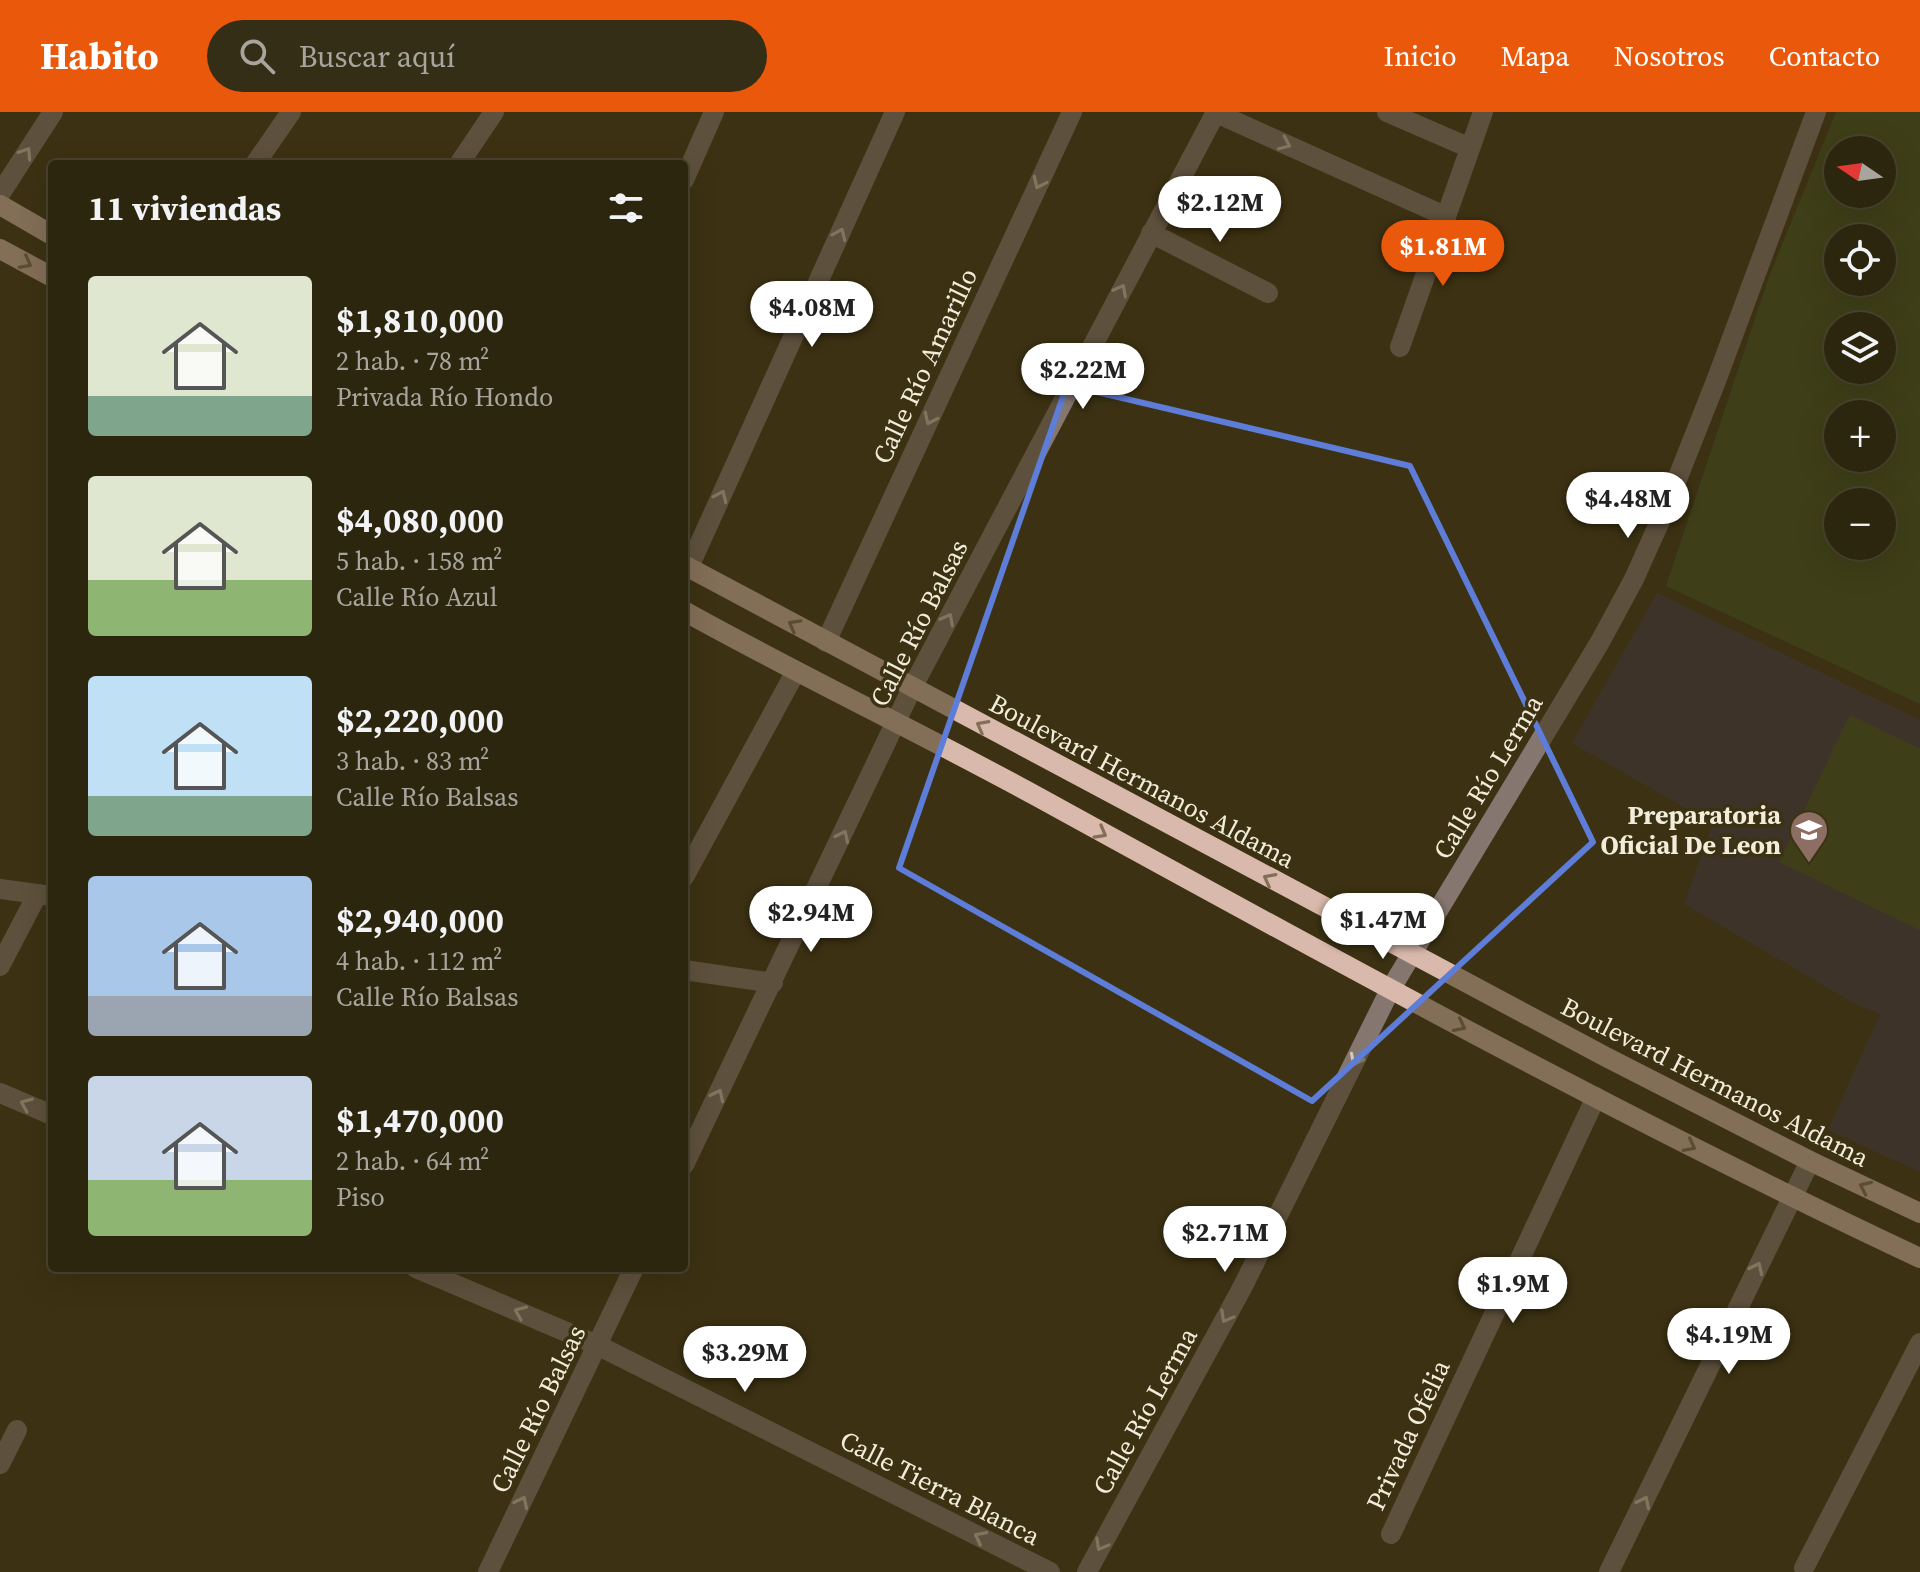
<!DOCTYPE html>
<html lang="es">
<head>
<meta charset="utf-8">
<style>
	:root { --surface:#2d260e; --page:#352e17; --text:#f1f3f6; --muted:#a7a59e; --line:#48432e; --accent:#ea580c }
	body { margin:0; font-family:"Source Serif 4",serif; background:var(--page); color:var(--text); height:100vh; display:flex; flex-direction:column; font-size:30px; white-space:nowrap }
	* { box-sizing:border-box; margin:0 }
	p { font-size:26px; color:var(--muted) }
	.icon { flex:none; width:44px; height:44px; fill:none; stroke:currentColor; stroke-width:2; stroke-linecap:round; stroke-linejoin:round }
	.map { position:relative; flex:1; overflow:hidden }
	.panel { position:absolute; left:48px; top:48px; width:640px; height:1112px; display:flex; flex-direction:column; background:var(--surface); border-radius:8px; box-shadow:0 8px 32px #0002,0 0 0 2px var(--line) }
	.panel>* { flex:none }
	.needle { width:52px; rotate:283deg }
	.fabs { position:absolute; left:1824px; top:24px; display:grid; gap:16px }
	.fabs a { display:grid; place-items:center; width:72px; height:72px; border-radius:50%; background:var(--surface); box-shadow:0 8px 32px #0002,0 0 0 2px var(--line); font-size:40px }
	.price { position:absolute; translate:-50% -68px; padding:0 18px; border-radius:28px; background:#fff; color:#222; font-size:26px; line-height:52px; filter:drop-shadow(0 2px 4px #0008) }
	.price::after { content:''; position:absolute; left:50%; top:48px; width:24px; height:18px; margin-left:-12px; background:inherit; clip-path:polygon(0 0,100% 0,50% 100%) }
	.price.active { background:var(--accent); color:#fff }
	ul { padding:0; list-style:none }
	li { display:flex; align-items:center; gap:24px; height:200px; padding:0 40px }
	li span { display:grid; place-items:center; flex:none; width:224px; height:160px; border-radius:8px; color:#555 }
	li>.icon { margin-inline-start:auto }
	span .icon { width:96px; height:96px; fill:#fffc; stroke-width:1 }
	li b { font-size:34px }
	h2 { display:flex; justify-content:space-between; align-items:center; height:96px; padding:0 40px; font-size:34px }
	header { display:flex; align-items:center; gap:48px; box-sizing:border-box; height:112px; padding:0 40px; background:var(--accent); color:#fff }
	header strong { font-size:38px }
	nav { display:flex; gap:44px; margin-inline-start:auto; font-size:28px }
	.search { width:560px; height:72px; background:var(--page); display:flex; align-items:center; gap:20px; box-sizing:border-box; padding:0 28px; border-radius:44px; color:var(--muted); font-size:30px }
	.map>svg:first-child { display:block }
</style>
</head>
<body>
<header>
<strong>Habito</strong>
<div class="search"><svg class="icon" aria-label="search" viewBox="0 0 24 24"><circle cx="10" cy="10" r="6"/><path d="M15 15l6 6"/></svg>Buscar aquí</div>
<nav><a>Inicio</a><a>Mapa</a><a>Nosotros</a><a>Contacto</a></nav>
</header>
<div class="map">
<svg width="1920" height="1460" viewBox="0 0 1920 1460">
	<rect width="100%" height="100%" fill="#3c3213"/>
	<path fill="#403646" d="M 1657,481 L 1920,608 L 1920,1060 L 1828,1018 L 1880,902 L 1859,894 L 1684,792 L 1713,712 L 1572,631 Z"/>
	<path fill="#415120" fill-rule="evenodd" d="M 1836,0 L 1920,0 L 1920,592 L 1666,474 L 1769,165 ZM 1838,38 L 1882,38 L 1882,82 L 1838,82 ZM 1838,126 L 1882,126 L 1882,170 L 1838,170 ZM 1838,214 L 1882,214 L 1882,258 L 1838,258 ZM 1838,302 L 1882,302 L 1882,346 L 1838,346 ZM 1838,390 L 1882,390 L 1882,434 L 1838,434 Z
		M 1850,603 L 1920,637 L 1920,818 L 1779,750 Z"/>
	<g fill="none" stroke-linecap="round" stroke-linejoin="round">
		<path stroke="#867670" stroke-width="20" d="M 1214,0 L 1445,104
			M 1387,0 L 1470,36
			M 255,52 L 291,0
			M 459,52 L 494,0
			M 684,68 L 714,0
			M 0,82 L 53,0
			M 1151,121 L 1268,181
			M 1400,235 L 1483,0
			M 689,455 L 895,0
			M 826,530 L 1072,0
			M 684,765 L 796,559
			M 0,777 L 52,784
			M 0,854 L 37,783
			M 684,858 L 773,871
			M 0,981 L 52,1003
			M 684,1053 L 912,576 L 1216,0
			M 416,1156 L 597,1233 L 1050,1460
			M 0,1352 L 17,1318
			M 1391,1422 L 1596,985
			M 1804,1456 L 1920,1231
			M 488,1460 L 634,1156
			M 1087,1460 L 1242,1176 L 1390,878 L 1600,530 L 1634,467 L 1665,398 L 1716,269 L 1816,0
			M 1609,1460 L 1810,1049"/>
		<path stroke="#d9b9ab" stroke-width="20" d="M 0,93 L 52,123
			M 0,137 L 52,165
			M 684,453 L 1606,945 L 1810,1049 L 1920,1101
			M 684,499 C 801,564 921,621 1038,685 C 1329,845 1620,1005 1920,1146"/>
	</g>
	<defs><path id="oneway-chevron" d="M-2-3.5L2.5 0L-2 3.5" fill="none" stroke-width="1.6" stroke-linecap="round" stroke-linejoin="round" transform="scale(2)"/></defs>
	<g stroke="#d2c9ba">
		<use href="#oneway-chevron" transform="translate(1285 32) rotate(24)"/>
		<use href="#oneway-chevron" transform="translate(26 41) rotate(-57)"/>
		<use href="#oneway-chevron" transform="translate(1039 71) rotate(115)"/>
		<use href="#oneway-chevron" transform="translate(840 122) rotate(-66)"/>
		<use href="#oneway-chevron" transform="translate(1121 178) rotate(-62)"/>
		<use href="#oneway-chevron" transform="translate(930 307) rotate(115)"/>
		<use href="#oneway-chevron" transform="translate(721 384) rotate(-66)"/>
		<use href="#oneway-chevron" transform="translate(948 507) rotate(-62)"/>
		<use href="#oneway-chevron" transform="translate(843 724) rotate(-64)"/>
		<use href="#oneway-chevron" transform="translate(1356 948) rotate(116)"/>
		<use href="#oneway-chevron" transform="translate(718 983) rotate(-64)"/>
		<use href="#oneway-chevron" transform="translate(26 992) rotate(-157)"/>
		<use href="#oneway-chevron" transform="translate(1757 1156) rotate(-64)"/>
		<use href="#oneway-chevron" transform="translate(520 1200) rotate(-157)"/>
		<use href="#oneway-chevron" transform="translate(1226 1205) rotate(119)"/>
		<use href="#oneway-chevron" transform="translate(522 1390) rotate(-64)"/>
		<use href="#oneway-chevron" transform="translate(1644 1390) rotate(-64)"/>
		<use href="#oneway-chevron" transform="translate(980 1425) rotate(-153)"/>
		<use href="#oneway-chevron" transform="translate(1101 1433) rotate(119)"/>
	</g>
	<g stroke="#836f57">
		<use href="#oneway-chevron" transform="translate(26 151) rotate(28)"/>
		<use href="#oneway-chevron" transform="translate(794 513) rotate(-151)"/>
		<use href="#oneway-chevron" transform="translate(982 614) rotate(-152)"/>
		<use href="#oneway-chevron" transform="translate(1101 721) rotate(29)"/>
		<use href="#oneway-chevron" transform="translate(1269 767) rotate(-152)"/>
		<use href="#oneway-chevron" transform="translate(1460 914) rotate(27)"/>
		<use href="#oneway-chevron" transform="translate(1690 1034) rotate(27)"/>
		<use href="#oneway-chevron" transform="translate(1865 1075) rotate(-155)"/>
	</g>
	<path d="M0 0H1920V1460H0ZM 1067,273 L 1410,354 L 1593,730 L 1312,989 L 899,756 Z" fill="#3c3213" fill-opacity=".55" fill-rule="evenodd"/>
	<path fill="none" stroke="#5d7dd9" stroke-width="6" stroke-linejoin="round" d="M 1067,273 L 1410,354 L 1593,730 L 1312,989 L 899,756 Z"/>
	<defs>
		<g id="university-pin" transform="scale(2)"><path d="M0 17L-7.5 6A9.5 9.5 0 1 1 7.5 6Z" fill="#8d6e63" stroke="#3c3213"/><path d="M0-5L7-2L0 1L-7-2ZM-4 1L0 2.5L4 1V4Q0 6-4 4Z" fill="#fff"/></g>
	</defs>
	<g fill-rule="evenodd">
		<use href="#university-pin" x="1809" y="718"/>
	</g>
	<g text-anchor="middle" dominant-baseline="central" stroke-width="7" stroke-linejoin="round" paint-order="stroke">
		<g font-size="26" fill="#f2ecda" stroke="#3c3213">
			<text transform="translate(925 254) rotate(-65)">Calle Río Amarillo</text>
			<text transform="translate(919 511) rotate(-63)">Calle Río Balsas</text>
			<text transform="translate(1488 665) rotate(-59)">Calle Río Lerma</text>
			<text transform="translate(1142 669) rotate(28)">Boulevard Hermanos Aldama</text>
			<text transform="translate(1715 970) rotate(27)">Boulevard Hermanos Aldama</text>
			<text transform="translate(538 1297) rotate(-64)">Calle Río Balsas</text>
			<text transform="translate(1145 1299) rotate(-61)">Calle Río Lerma</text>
			<text transform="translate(1408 1323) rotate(-65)">Privada Ofelia</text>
			<text transform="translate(940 1376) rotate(27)">Calle Tierra Blanca</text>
		</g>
		<g font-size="26" font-weight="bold" fill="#f2ecda" stroke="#3c3213" text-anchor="end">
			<text x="1781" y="703">Preparatoria<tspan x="1781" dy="30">Oficial De Leon</tspan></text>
		</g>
	</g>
</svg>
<div class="fabs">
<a><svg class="needle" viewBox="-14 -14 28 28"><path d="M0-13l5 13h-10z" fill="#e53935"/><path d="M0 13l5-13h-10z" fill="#a7a59e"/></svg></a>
<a><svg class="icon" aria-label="locate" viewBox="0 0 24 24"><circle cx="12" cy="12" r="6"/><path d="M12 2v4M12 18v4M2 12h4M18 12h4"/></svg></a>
<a><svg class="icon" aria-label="layers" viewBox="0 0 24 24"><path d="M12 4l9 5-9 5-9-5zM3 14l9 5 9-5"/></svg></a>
<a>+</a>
<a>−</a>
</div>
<b class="price" style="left:1220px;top:132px">$2.12M</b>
<b class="price active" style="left:1443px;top:176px">$1.81M</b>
<b class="price" style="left:812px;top:237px">$4.08M</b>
<b class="price" style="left:1083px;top:299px">$2.22M</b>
<b class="price" style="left:1628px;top:428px">$4.48M</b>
<b class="price" style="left:811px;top:842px">$2.94M</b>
<b class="price" style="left:1383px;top:849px">$1.47M</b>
<b class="price" style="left:1225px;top:1162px">$2.71M</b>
<b class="price" style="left:1513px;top:1213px">$1.9M</b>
<b class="price" style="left:1729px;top:1264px">$4.19M</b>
<b class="price" style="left:745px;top:1282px">$3.29M</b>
<section class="panel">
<h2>11 viviendas<svg class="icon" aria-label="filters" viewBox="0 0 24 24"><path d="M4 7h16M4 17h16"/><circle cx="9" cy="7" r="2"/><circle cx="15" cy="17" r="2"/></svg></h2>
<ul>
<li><span style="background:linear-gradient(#dfe7d0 75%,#7fa58c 0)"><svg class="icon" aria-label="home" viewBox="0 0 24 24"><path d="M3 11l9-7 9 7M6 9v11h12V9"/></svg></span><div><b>$1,810,000</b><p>2 hab. · 78 m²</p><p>Privada Río Hondo</p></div></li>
<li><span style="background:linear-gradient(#dfe7d0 65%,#8fb573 0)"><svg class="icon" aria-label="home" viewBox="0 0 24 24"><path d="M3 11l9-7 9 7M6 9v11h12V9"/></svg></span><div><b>$4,080,000</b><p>5 hab. · 158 m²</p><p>Calle Río Azul</p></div></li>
<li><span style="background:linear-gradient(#bfe0f5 75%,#7fa58c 0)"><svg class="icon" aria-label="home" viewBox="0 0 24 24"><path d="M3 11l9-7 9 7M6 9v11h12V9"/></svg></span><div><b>$2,220,000</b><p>3 hab. · 83 m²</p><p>Calle Río Balsas</p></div></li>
<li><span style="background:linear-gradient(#a9c7e8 75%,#9aa5b1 0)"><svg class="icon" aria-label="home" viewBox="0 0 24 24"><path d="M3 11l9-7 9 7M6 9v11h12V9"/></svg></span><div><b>$2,940,000</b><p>4 hab. · 112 m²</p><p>Calle Río Balsas</p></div></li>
<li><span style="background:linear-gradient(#c9d6e8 65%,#8fb573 0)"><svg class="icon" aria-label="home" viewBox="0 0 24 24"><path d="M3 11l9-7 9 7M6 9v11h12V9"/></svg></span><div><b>$1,470,000</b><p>2 hab. · 64 m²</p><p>Piso</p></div></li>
</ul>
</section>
</div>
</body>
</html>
